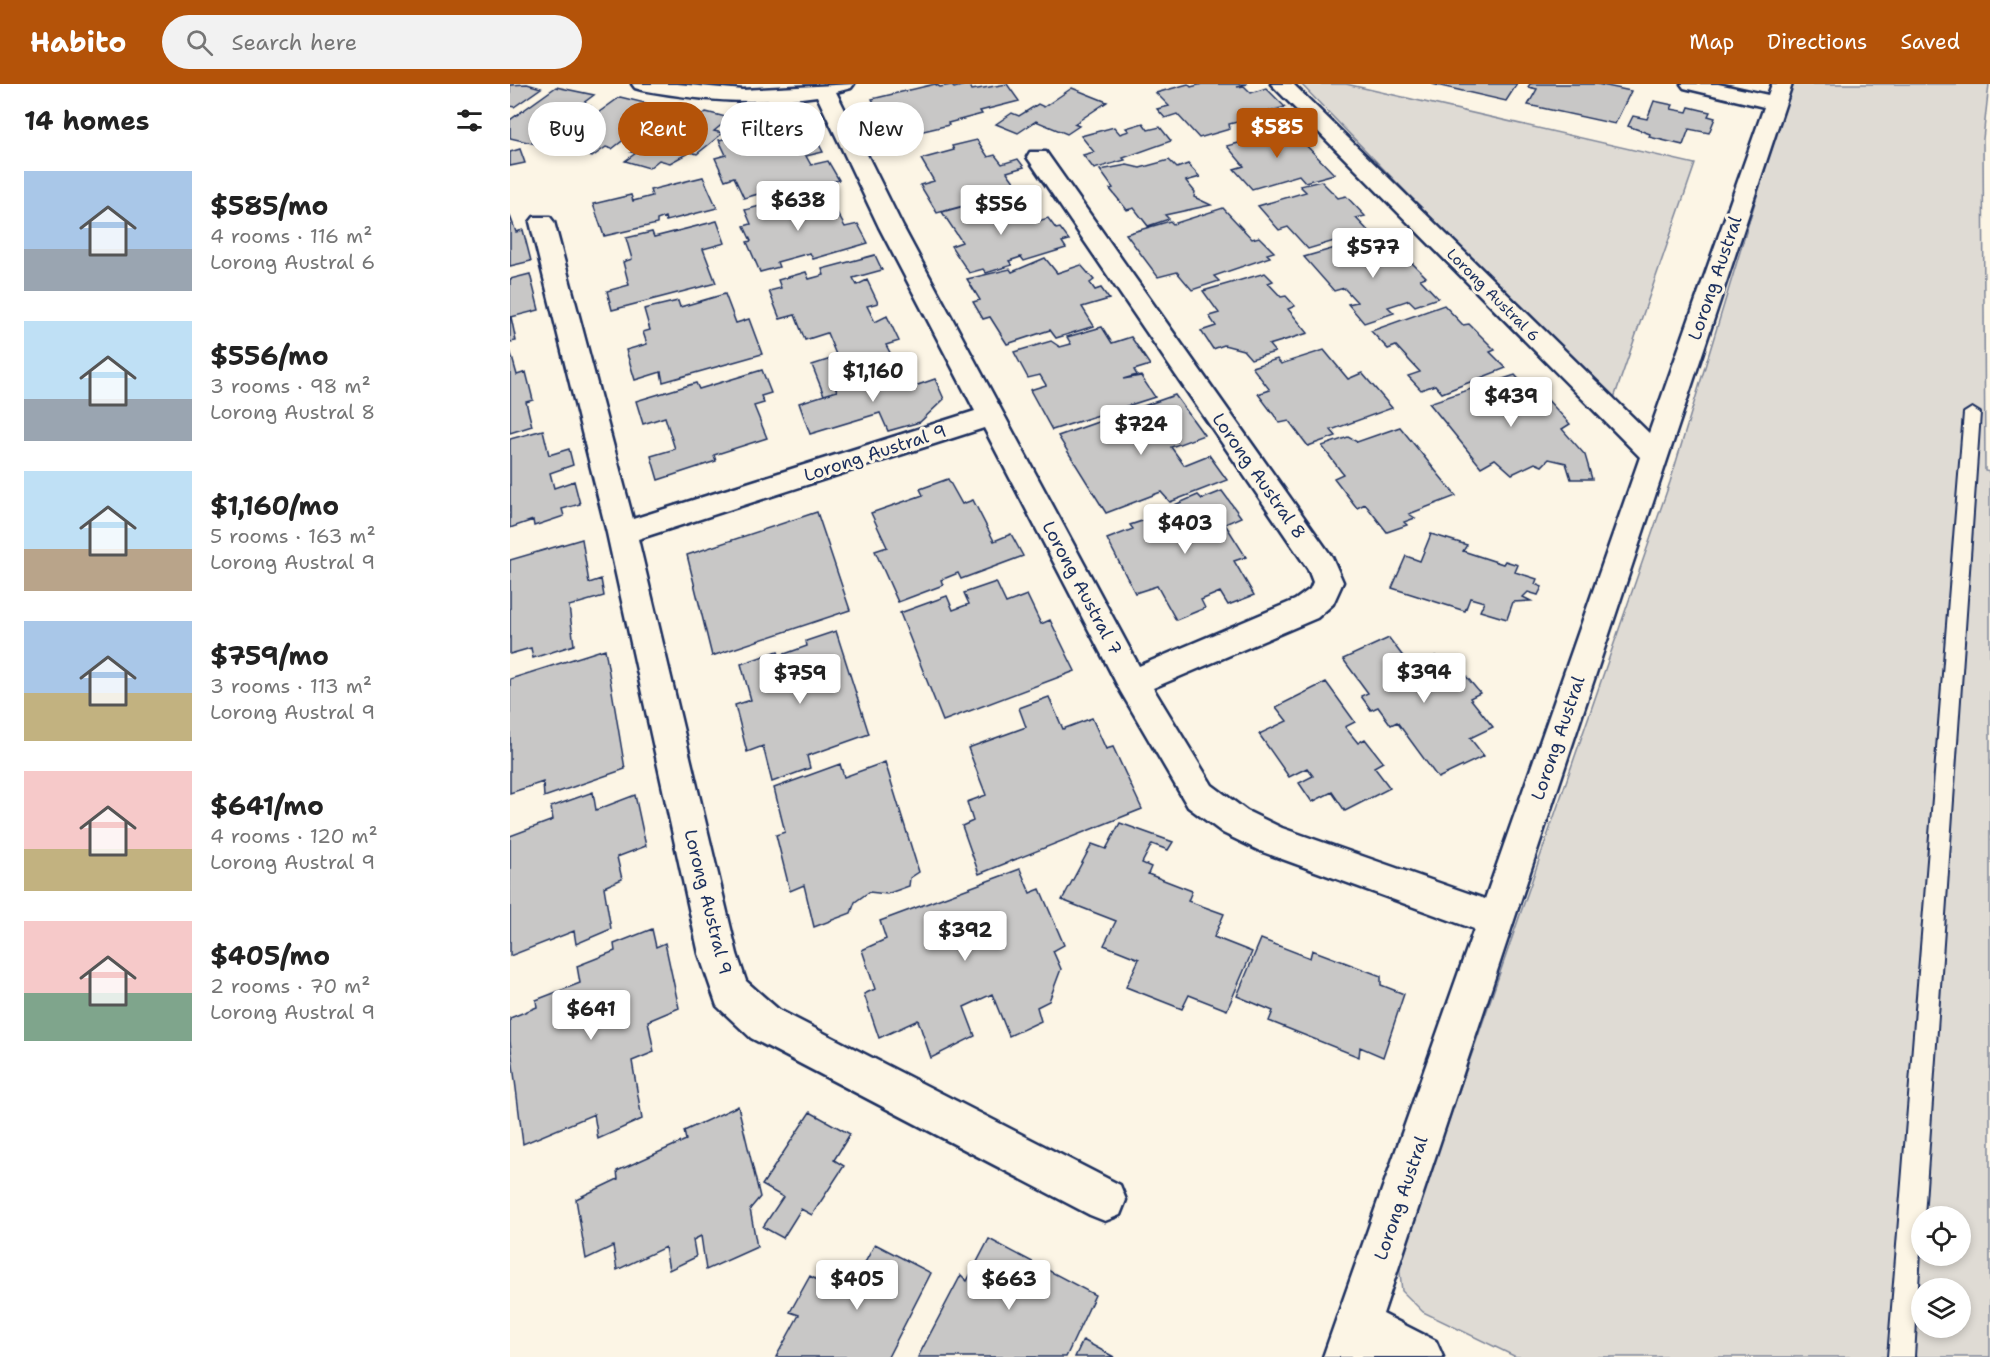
<!DOCTYPE html>
<html lang="en">
<head>
<meta charset="utf-8">
<style>
	:root { --surface:#fff; --page:#f2f2f2; --text:#222; --muted:#767676; --accent:#b45309 }
	body { margin:0; font-family:"Shantell Sans",sans-serif; background:var(--page); color:var(--text); height:100vh; display:flex; flex-direction:column; font-size:22px; white-space:nowrap }
	* { box-sizing:border-box; margin:0 }
	p { font-size:20px; color:var(--muted) }
	.icon { flex:none; width:33px; height:33px; fill:none; stroke:currentColor; stroke-width:2; stroke-linecap:round; stroke-linejoin:round }
	.map { position:relative; flex:1; overflow:hidden }
	.details { display:flex; flex-direction:column; background:var(--surface); width:510px }
	.details>* { flex:none }
	.top-card { position:absolute; left:18px; top:18px; width:570px; height:54px; display:flex; gap:12px }
	.buttons { position:absolute; left:1401px; top:1122px; display:grid; gap:12px }
	.buttons a { display:grid; place-items:center; width:60px; height:60px; border-radius:50%; background:var(--surface); box-shadow:0 3px 9px #0003; font-size:30px }
	.price { position:absolute; translate:-50% -51px; padding:0 14px; border-radius:6px; background:#fff; color:#222; font-size:20px; line-height:39px; filter:drop-shadow(0 2px 3px #0008) }
	.price::after { content:''; position:absolute; left:50%; top:36px; width:18px; height:14px; margin-left:-9px; background:inherit; clip-path:polygon(0 0,100% 0,50% 100%) }
	.price.selected { background:var(--accent); color:#fff }
	ul { padding:0; list-style:none }
	li { display:flex; align-items:center; gap:18px; height:150px; padding:0 24px }
	li span { display:grid; place-items:center; flex:none; width:168px; height:120px; border-radius:0px; color:#555 }
	li>.icon { margin-inline-start:auto }
	span .icon { width:72px; height:72px; fill:#fffc; stroke-width:1 }
	li b { font-size:26px }
	h2 { display:flex; justify-content:space-between; align-items:center; height:72px; padding:0 24px; font-size:26px }
	.pill { padding:0 21px; border-radius:27px; background:var(--surface); box-shadow:0 3px 9px #0003; font-size:21px; line-height:54px }
	.pill.selected { background:var(--accent); color:#fff }
	header { display:flex; align-items:center; gap:36px; box-sizing:border-box; height:84px; padding:0 30px; background:var(--accent); color:#fff }
	header strong { font-size:28px }
	nav { display:flex; gap:33px; margin-inline-start:auto; font-size:21px }
	.search { width:420px; height:54px; background:var(--page); display:flex; align-items:center; gap:15px; box-sizing:border-box; padding:0 21px; border-radius:33px; color:var(--muted); font-size:22px }
	main { display:flex; flex:1; min-height:0 }
	.map>svg:first-child { display:block }
</style>
</head>
<body>
<header>
<strong>Habito</strong>
<div class="search"><svg class="icon" aria-label="search" viewBox="0 0 24 24"><circle cx="10" cy="10" r="6"/><path d="M15 15l6 6"/></svg>Search here</div>
<nav><a>Map</a><a>Directions</a><a>Saved</a></nav>
</header>
<main>
<section class="details">
<h2>14 homes<svg class="icon" aria-label="filters" viewBox="0 0 24 24"><path d="M4 7h16M4 17h16"/><circle cx="9" cy="7" r="2"/><circle cx="15" cy="17" r="2"/></svg></h2>
<ul>
<li><span style="background:linear-gradient(#a9c7e8 65%,#9aa5b1 0)"><svg class="icon" aria-label="home" viewBox="0 0 24 24"><path d="M3 11l9-7 9 7M6 9v11h12V9"/></svg></span><div><b>$585/mo</b><p>4 rooms · 116 m²</p><p>Lorong Austral 6</p></div></li>
<li><span style="background:linear-gradient(#bfe0f5 65%,#9aa5b1 0)"><svg class="icon" aria-label="home" viewBox="0 0 24 24"><path d="M3 11l9-7 9 7M6 9v11h12V9"/></svg></span><div><b>$556/mo</b><p>3 rooms · 98 m²</p><p>Lorong Austral 8</p></div></li>
<li><span style="background:linear-gradient(#bfe0f5 65%,#b9a48a 0)"><svg class="icon" aria-label="home" viewBox="0 0 24 24"><path d="M3 11l9-7 9 7M6 9v11h12V9"/></svg></span><div><b>$1,160/mo</b><p>5 rooms · 163 m²</p><p>Lorong Austral 9</p></div></li>
<li><span style="background:linear-gradient(#a9c7e8 60%,#c2b280 0)"><svg class="icon" aria-label="home" viewBox="0 0 24 24"><path d="M3 11l9-7 9 7M6 9v11h12V9"/></svg></span><div><b>$759/mo</b><p>3 rooms · 113 m²</p><p>Lorong Austral 9</p></div></li>
<li><span style="background:linear-gradient(#f6c9c9 65%,#c2b280 0)"><svg class="icon" aria-label="home" viewBox="0 0 24 24"><path d="M3 11l9-7 9 7M6 9v11h12V9"/></svg></span><div><b>$641/mo</b><p>4 rooms · 120 m²</p><p>Lorong Austral 9</p></div></li>
<li><span style="background:linear-gradient(#f6c9c9 60%,#7fa58c 0)"><svg class="icon" aria-label="home" viewBox="0 0 24 24"><path d="M3 11l9-7 9 7M6 9v11h12V9"/></svg></span><div><b>$405/mo</b><p>2 rooms · 70 m²</p><p>Lorong Austral 9</p></div></li>
</ul>
</section>
<div class="map">
<svg width="1480" height="1273" viewBox="0 0 1480 1273">
	<rect width="100%" height="100%" fill="#fcf5e5"/>
	<filter id="ink" filterUnits="userSpaceOnUse"><feTurbulence type="fractalNoise" baseFrequency=".0167" numOctaves="2"/><feDisplacementMap in="SourceGraphic" scale="12" xChannelSelector="R" yChannelSelector="G"/><feConvolveMatrix kernelMatrix="1 2 1 2 8 2 1 2 1" color-interpolation-filters="sRGB"/></filter>
	<g filter="url(#ink)">
		<path fill="#dfdbd4" stroke="#7d8599" stroke-width="1.5" fill-rule="evenodd" d="M 791,0 L 836,0 L 1185,80 L 1102,320 Z
			M 1281,0 L 1479,0 L 1473,55 L 1475,387 L 1480,388 L 1480,1273 L 1006,1273 L 913,1228 L 892,1207 L 889,1180 L 1160,398 ZM 1412,1132 L 1450,1132 L 1450,1172 L 1412,1172 ZM 1412,1204 L 1450,1204 L 1450,1244 L 1412,1244 Z"/>
		<path fill="#c8c7c6" stroke="#1b2f5e" stroke-width="1.5" d="M 17,0 L 31,4 L 4,23 L 0,22 L 0,1 Z
			M 425,0 L 430,3 L 441,1 L 444,4 L 459,0 L 462,6 L 497,0 L 509,17 L 470,27 L 472,30 L 438,39 L 439,41 L 384,54 L 362,15 Z
			M 678,0 L 681,3 L 692,0 L 737,0 L 727,3 L 734,2 L 741,9 L 756,4 L 775,23 L 749,30 L 755,36 L 731,43 L 727,38 L 719,40 L 720,45 L 689,54 L 667,30 L 655,34 L 647,25 L 659,22 L 646,9 Z
			M 922,0 L 1007,0 L 996,17 Z
			M 1020,0 L 1087,0 L 1121,7 L 1105,40 L 1018,21 L 1027,5 L 1018,3 Z
			M 46,3 L 84,11 L 72,20 L 80,22 L 26,60 L 0,54 L 0,36 Z
			M 562,4 L 597,18 L 564,40 L 569,42 L 557,50 L 526,37 L 508,49 L 486,40 L 502,29 L 509,32 L 528,20 L 534,23 Z
			M 110,13 L 135,19 L 125,27 L 148,32 L 128,47 L 121,45 L 117,49 L 121,50 L 102,65 L 96,63 L 82,73 L 58,66 L 67,60 L 54,56 L 67,47 L 77,47 L 67,44 Z
			M 1144,17 L 1163,21 L 1161,25 L 1177,28 L 1179,23 L 1200,28 L 1198,32 L 1205,34 L 1199,49 L 1179,45 L 1173,61 L 1139,53 L 1140,50 L 1118,42 L 1123,32 L 1137,35 Z
			M 196,28 L 220,34 L 204,47 L 213,49 L 187,70 L 180,68 L 160,79 L 149,76 L 139,84 L 115,77 L 126,69 L 121,68 L 144,50 L 140,49 L 160,33 L 182,39 Z
			M 633,39 L 638,46 L 650,43 L 661,57 L 613,74 L 615,76 L 584,85 L 573,71 L 584,68 L 571,52 L 604,43 L 610,50 L 619,47 L 616,44 Z
			M 768,41 L 783,57 L 790,55 L 824,90 L 795,98 L 789,91 L 742,105 L 724,85 L 734,82 L 717,62 L 752,53 L 746,47 Z
			M 301,45 L 313,68 L 296,72 L 301,81 L 318,77 L 329,96 L 276,109 L 273,103 L 234,114 L 224,93 L 215,96 L 205,74 L 216,71 L 209,56 L 235,50 L 239,57 L 254,53 L 256,56 Z
			M 467,56 L 478,73 L 485,71 L 492,80 L 508,75 L 514,83 L 497,88 L 510,106 L 476,116 L 474,113 L 467,115 L 468,118 L 427,129 L 410,101 L 424,97 L 411,75 L 444,66 L 442,62 Z
			M 10,65 L 15,79 L 0,82 L 0,68 Z
			M 659,76 L 667,84 L 678,80 L 690,93 L 676,97 L 685,108 L 684,113 L 701,121 L 655,131 L 659,135 L 638,142 L 624,124 L 617,126 L 600,105 L 603,104 L 590,86 L 617,81 L 630,84 Z
			M 193,93 L 207,124 L 156,137 L 155,133 L 147,136 L 147,140 L 94,152 L 83,120 L 121,111 L 123,117 L 142,112 L 140,106 Z
			M 811,97 L 828,114 L 836,112 L 855,132 L 846,134 L 862,151 L 838,159 L 834,154 L 798,165 L 778,143 L 769,146 L 748,122 L 796,108 L 790,102 Z
			M 306,109 L 314,125 L 324,123 L 335,143 L 348,140 L 358,159 L 303,175 L 300,169 L 267,178 L 269,183 L 250,188 L 237,158 L 241,157 L 234,142 L 241,140 L 235,126 L 265,118 L 268,125 L 285,121 L 283,115 Z
			M 497,113 L 509,130 L 517,127 L 525,138 L 538,134 L 546,145 L 550,144 L 559,156 L 552,158 L 556,164 L 514,177 L 511,173 L 499,177 L 502,181 L 476,189 L 473,185 L 459,189 L 441,162 L 452,158 L 432,128 L 458,121 L 463,128 L 473,125 L 475,128 L 479,127 L 473,120 Z
			M 713,124 L 742,155 L 749,153 L 764,168 L 757,170 L 760,173 L 704,192 L 709,197 L 682,206 L 667,188 L 648,193 L 616,150 L 660,137 L 663,140 Z
			M 0,132 L 6,148 L 13,146 L 21,177 L 0,182 Z
			M 207,137 L 215,159 L 193,165 L 206,199 L 102,226 L 97,207 L 119,201 L 113,178 L 122,175 L 116,154 L 142,148 L 144,153 Z
			M 867,154 L 887,174 L 894,171 L 916,193 L 910,195 L 928,214 L 905,222 L 899,216 L 878,223 L 884,229 L 854,239 L 838,220 L 847,218 L 834,204 L 824,207 L 794,173 L 825,164 L 838,172 L 852,167 L 846,161 Z
			M 365,171 L 372,186 L 343,194 L 347,201 L 357,196 L 368,219 L 357,222 L 365,238 L 377,232 L 389,257 L 376,261 L 384,276 L 395,273 L 401,286 L 347,302 L 343,293 L 324,299 L 327,307 L 314,311 L 302,281 L 327,273 L 317,249 L 295,256 L 285,231 L 270,235 L 259,207 L 271,204 L 268,196 L 296,188 L 299,195 L 314,191 L 312,185 Z
			M 535,174 L 547,189 L 571,181 L 584,196 L 580,199 L 585,206 L 591,204 L 599,215 L 572,223 L 584,242 L 546,254 L 540,246 L 497,260 L 480,233 L 473,235 L 463,218 L 470,216 L 457,195 L 500,185 L 502,188 Z
			M 755,189 L 763,197 L 758,199 L 771,213 L 776,212 L 785,222 L 778,225 L 798,249 L 759,261 L 765,268 L 741,275 L 733,266 L 714,261 L 703,265 L 691,247 L 706,242 L 699,232 L 709,229 L 693,207 Z
			M 20,190 L 29,226 L 1,233 L 6,257 L 0,258 L 0,195 Z
			M 215,210 L 226,239 L 239,235 L 252,270 L 153,298 L 151,288 L 125,296 L 116,266 L 137,260 L 133,248 L 140,246 L 134,225 L 168,217 L 170,223 Z
			M 934,221 L 953,241 L 959,240 L 985,266 L 980,268 L 996,284 L 932,309 L 925,301 L 911,306 L 898,292 L 910,288 L 886,262 L 878,265 L 861,247 Z
			M 592,243 L 602,259 L 621,253 L 640,281 L 624,286 L 627,291 L 613,295 L 631,292 L 645,313 L 542,346 L 520,306 L 536,301 L 530,291 L 518,294 L 504,268 L 541,257 L 550,263 L 561,260 L 557,253 Z
			M 0,266 L 7,291 L 16,288 L 23,316 L 16,318 L 22,342 L 0,349 Z
			M 814,266 L 838,295 L 852,289 L 882,324 L 821,346 L 826,352 L 798,362 L 779,337 L 770,339 L 748,310 L 760,306 L 742,283 L 767,275 L 771,280 Z
			M 252,286 L 261,309 L 251,312 L 254,319 L 244,322 L 257,354 L 204,371 L 206,377 L 148,396 L 141,372 L 165,365 L 155,333 L 133,340 L 126,317 L 186,299 L 189,305 Z
			M 391,289 L 399,304 L 425,295 L 434,315 L 410,338 L 378,347 L 370,329 L 300,350 L 289,319 L 327,307 L 324,299 L 343,293 L 347,302 Z
			M 1005,291 L 1027,315 L 1035,313 L 1060,340 L 1052,345 L 1075,371 L 1082,395 L 1061,395 L 1056,379 L 1039,375 L 1032,382 L 1025,379 L 1002,390 L 985,375 L 971,383 L 919,319 L 964,304 L 972,313 L 984,309 L 978,300 Z
			M 665,311 L 694,351 L 661,363 L 674,381 L 699,371 L 717,396 L 660,418 L 651,408 L 596,429 L 548,352 Z
			M 890,343 L 946,412 L 899,430 L 905,434 L 894,438 L 897,441 L 877,448 L 855,420 L 847,424 L 824,394 L 833,390 L 812,362 L 838,353 L 847,358 Z
			M 33,346 L 39,371 L 59,365 L 63,381 L 40,389 L 44,404 L 64,397 L 70,420 L 52,425 L 54,432 L 24,442 L 23,436 L 0,444 L 0,355 Z
			M 438,395 L 452,420 L 463,416 L 484,457 L 501,450 L 513,472 L 451,495 L 448,489 L 431,496 L 433,501 L 388,518 L 365,467 L 377,463 L 361,429 L 413,411 L 410,405 Z
			M 712,407 L 731,433 L 715,440 L 736,473 L 724,477 L 744,511 L 718,521 L 710,508 L 691,516 L 695,524 L 666,536 L 647,502 L 625,509 L 597,455 L 623,445 L 620,441 L 665,426 L 662,422 L 688,411 L 692,415 Z
			M 307,428 L 340,526 L 202,572 L 177,471 Z
			M 921,450 L 957,461 L 953,467 L 993,480 L 995,477 L 1008,481 L 1005,488 L 1027,495 L 1025,500 L 1032,503 L 1028,511 L 1018,508 L 1013,513 L 1021,517 L 1003,518 L 997,535 L 970,527 L 974,518 L 960,514 L 955,527 L 882,504 L 896,472 L 910,477 Z
			M 72,455 L 79,499 L 91,495 L 94,512 L 59,522 L 64,561 L 23,574 L 21,564 L 0,570 L 0,476 Z
			M 486,498 L 496,519 L 517,511 L 531,540 L 540,536 L 565,587 L 433,637 L 390,529 L 437,512 L 443,526 L 459,520 L 454,509 Z
			M 326,547 L 359,650 L 297,672 L 300,684 L 262,698 L 253,662 L 237,668 L 225,621 L 241,616 L 231,580 L 268,567 L 269,572 L 297,562 L 296,557 Z
			M 879,554 L 901,583 L 926,572 L 930,577 L 940,573 L 970,609 L 960,614 L 983,643 L 960,654 L 974,672 L 928,694 L 887,638 L 881,641 L 868,623 L 861,626 L 851,612 L 858,609 L 833,575 Z
			M 95,565 L 115,685 L 34,713 L 33,698 L 0,709 L 0,595 Z
			M 816,598 L 845,638 L 835,643 L 848,659 L 855,655 L 873,678 L 864,683 L 880,704 L 835,727 L 822,708 L 802,718 L 789,699 L 803,692 L 797,684 L 779,693 L 749,650 L 777,637 L 766,623 Z
			M 539,613 L 553,645 L 582,634 L 596,665 L 603,663 L 632,725 L 469,790 L 452,742 L 463,737 L 457,718 L 476,711 L 458,664 L 516,643 L 509,624 Z
			M 375,678 L 409,788 L 400,794 L 399,802 L 377,810 L 359,808 L 345,818 L 341,829 L 304,843 L 294,801 L 280,807 L 266,751 L 275,748 L 264,704 L 330,680 L 334,693 Z
			M 83,708 L 86,726 L 125,711 L 136,762 L 107,773 L 112,795 L 94,803 L 101,845 L 66,860 L 64,847 L 0,872 L 0,752 L 43,736 L 41,723 Z
			M 610,739 L 663,758 L 658,766 L 642,760 L 632,779 L 641,783 L 638,790 L 682,807 L 678,817 L 714,830 L 704,853 L 742,868 L 717,926 L 679,911 L 672,925 L 616,903 L 629,875 L 594,861 L 606,837 L 552,816 L 582,760 L 596,765 Z
			M 510,785 L 520,809 L 530,805 L 554,861 L 543,867 L 551,885 L 539,917 L 527,923 L 531,937 L 499,952 L 482,910 L 454,923 L 465,952 L 421,974 L 408,936 L 369,954 L 354,910 L 365,905 L 352,866 L 376,855 L 370,837 Z
			M 142,845 L 146,863 L 155,859 L 169,924 L 138,937 L 144,968 L 122,977 L 132,1035 L 88,1055 L 84,1030 L 13,1060 L 0,957 L 0,934 L 27,923 L 26,916 L 70,899 L 67,882 L 105,867 L 104,860 Z
			M 751,855 L 800,874 L 802,866 L 871,892 L 871,901 L 894,910 L 873,973 L 850,963 L 849,973 L 759,937 L 763,927 L 727,912 Z
			M 228,1022 L 250,1113 L 240,1125 L 247,1163 L 196,1186 L 191,1152 L 183,1156 L 186,1173 L 159,1186 L 155,1163 L 107,1186 L 103,1162 L 76,1175 L 66,1115 L 108,1095 L 107,1087 L 176,1056 L 174,1047 Z
			M 300,1028 L 340,1050 L 324,1076 L 334,1082 L 302,1131 L 291,1125 L 273,1154 L 253,1143 L 273,1113 L 252,1101 Z
			M 479,1155 L 585,1211 L 556,1273 L 408,1273 L 451,1191 L 457,1197 Z
			M 365,1160 L 421,1189 L 378,1273 L 266,1273 L 289,1231 L 280,1228 L 300,1192 L 337,1212 Z
			M 573,1256 L 604,1273 L 565,1273 Z"/>
		<g fill="none" stroke-linecap="round" stroke-linejoin="round">
			<g stroke="#1b2f5e" stroke-width="4">
				<path id="lane" d="M 1462,324 L 1470,329 L 1414,1132 L 1412,1132 L 1404,1273 L 1378,1273 L 1454,329 Z"/>
			</g>
			<g stroke="#1b2f5e" stroke-width="5">
				<path id="street" d="M 122,0 L 167,0 L 233,6 L 344,0 L 341,4 L 326,8 L 393,143 L 629,582 L 785,516 L 800,505 L 803,498 L 798,485 L 517,73 L 520,68 L 536,68 L 822,473 L 833,498 L 823,520 L 807,534 L 643,604 L 702,701 L 737,727 L 772,744 L 975,815 L 1130,373 L 761,0 L 783,0 L 1139,349 L 1254,23 L 1174,4 L 1171,0 L 1208,0 L 1258,11 L 1262,0 L 1282,0 L 873,1230 L 926,1257 L 933,1273 L 813,1273 L 964,845 L 750,767 L 713,749 L 678,723 L 611,608 L 474,344 L 128,455 L 227,870 L 236,897 L 269,926 L 610,1101 L 616,1116 L 610,1131 L 595,1137 L 580,1131 L 241,954 L 207,922 L 189,870 L 97,449 L 20,138 L 24,133 L 40,133 L 44,138 L 123,435 L 465,327 L 369,143 L 307,12 C 248,21 191,17 132,6 L 125,4 Z"/>
			</g>
			<use href="#lane" fill="#fcf5e5" fill-rule="evenodd"/>
			<use href="#street" fill="#fcf5e5" fill-rule="evenodd"/>
		</g>
	</g>
	<g text-anchor="middle" dominant-baseline="central" stroke-width="6" stroke-linejoin="round" paint-order="stroke">
		<g font-size="15" fill="#1b2f5e" stroke="#fcf5e5">
			<text transform="translate(983 211) rotate(45)">Lorong Austral 6</text>
		</g>
		<g font-size="18" fill="#1b2f5e" stroke="#fcf5e5">
			<text transform="translate(1205 194) rotate(-71)">Lorong Austral</text>
			<text transform="translate(365 369) rotate(-18)">Lorong Austral 9</text>
			<text transform="translate(749 392) rotate(55)">Lorong Austral 8</text>
			<text transform="translate(572 504) rotate(62)">Lorong Austral 7</text>
			<text transform="translate(1048 654) rotate(-71)">Lorong Austral</text>
			<text transform="translate(198 818) rotate(76)">Lorong Austral 9</text>
			<text transform="translate(891 1114) rotate(-71)">Lorong Austral</text>
		</g>
	</g>
</svg>
<div class="buttons">
<a><svg class="icon" aria-label="locate" viewBox="0 0 24 24"><circle cx="12" cy="12" r="6"/><path d="M12 2v4M12 18v4M2 12h4M18 12h4"/></svg></a>
<a><svg class="icon" aria-label="layers" viewBox="0 0 24 24"><path d="M12 4l9 5-9 5-9-5zM3 14l9 5 9-5"/></svg></a>
</div>
<b class="price selected" style="left:767px;top:75px">$585</b>
<b class="price" style="left:288px;top:148px">$638</b>
<b class="price" style="left:491px;top:152px">$556</b>
<b class="price" style="left:863px;top:195px">$577</b>
<b class="price" style="left:363px;top:319px">$1,160</b>
<b class="price" style="left:1001px;top:344px">$439</b>
<b class="price" style="left:631px;top:372px">$724</b>
<b class="price" style="left:675px;top:471px">$403</b>
<b class="price" style="left:914px;top:620px">$394</b>
<b class="price" style="left:290px;top:621px">$759</b>
<b class="price" style="left:455px;top:878px">$392</b>
<b class="price" style="left:81px;top:957px">$641</b>
<b class="price" style="left:347px;top:1227px">$405</b>
<b class="price" style="left:499px;top:1227px">$663</b>
<div class="top-card">
<a class="pill">Buy</a>
<a class="pill selected">Rent</a>
<a class="pill">Filters</a>
<a class="pill">New</a>
</div>
</div>
</main>
</body>
</html>
